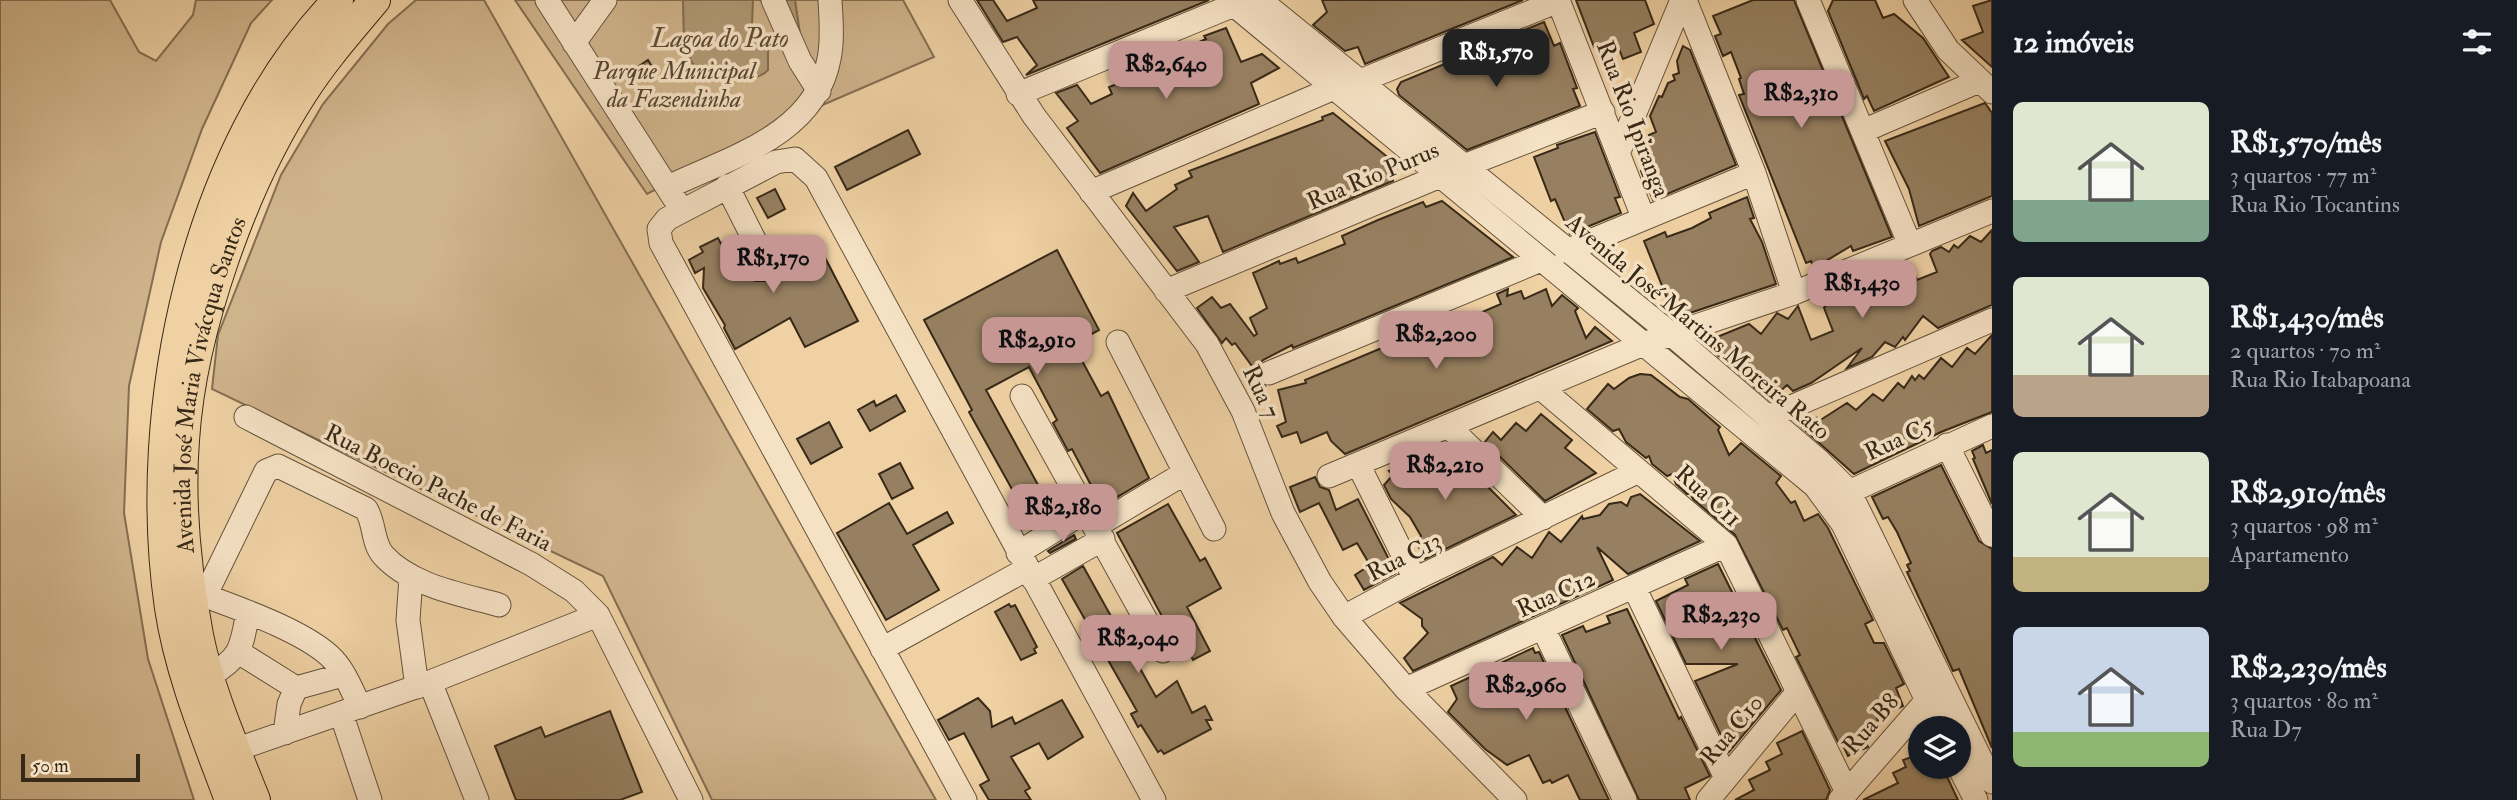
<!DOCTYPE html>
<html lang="pt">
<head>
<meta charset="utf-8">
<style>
	:root { --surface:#171b24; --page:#20242c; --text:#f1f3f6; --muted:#9ea1a6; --accent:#c59692 }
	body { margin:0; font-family:"IM FELL Double Pica",serif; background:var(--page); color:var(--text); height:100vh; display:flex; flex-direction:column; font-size:26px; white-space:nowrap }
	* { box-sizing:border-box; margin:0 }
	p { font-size:23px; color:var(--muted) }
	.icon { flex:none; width:38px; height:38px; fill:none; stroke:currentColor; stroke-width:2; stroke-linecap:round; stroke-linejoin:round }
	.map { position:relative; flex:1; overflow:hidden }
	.details { display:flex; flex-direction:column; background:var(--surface); width:525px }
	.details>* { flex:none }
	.buttons { position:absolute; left:1908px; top:716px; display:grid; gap:14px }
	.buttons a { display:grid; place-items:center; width:63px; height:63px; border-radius:50%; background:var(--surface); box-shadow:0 2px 5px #0004; font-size:35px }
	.scale { position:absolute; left:21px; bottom:18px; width:119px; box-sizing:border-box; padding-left:7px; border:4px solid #372918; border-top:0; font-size:19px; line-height:24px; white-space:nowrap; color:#372918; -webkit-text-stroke:5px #f5e1c4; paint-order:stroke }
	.price { position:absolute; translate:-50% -60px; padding:0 16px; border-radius:14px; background:var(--accent); color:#111; font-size:23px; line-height:46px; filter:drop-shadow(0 2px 4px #0008) }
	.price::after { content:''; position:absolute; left:50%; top:42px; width:21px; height:16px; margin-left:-10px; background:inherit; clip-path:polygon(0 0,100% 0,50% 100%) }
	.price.active { background:#222; color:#fff }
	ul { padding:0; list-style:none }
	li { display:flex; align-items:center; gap:21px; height:175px; padding:0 21px }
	li span { display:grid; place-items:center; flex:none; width:196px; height:140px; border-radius:10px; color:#555 }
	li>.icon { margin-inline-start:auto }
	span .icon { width:84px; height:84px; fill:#fffc; stroke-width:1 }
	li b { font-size:30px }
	h2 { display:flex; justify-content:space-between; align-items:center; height:84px; padding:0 21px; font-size:30px }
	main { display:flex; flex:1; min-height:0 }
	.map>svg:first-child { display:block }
</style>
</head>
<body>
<main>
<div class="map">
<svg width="1992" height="800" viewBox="0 0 1992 800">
	<rect width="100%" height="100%" fill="#efd1a4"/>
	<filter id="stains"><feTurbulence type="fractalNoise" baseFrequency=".00286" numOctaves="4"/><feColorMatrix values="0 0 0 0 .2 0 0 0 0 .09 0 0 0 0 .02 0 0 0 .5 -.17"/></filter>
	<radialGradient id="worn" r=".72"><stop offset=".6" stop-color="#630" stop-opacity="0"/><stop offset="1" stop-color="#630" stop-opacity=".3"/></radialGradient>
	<path fill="#d0b48c" stroke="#846e52" stroke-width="2" d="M 0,0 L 110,0 L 139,52 L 156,61 L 193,15 L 196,0 L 272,0 L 251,23 L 202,129 L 161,242 L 129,386 L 124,513 L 148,659 L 194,800 L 0,800 Z
		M 416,0 L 484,0 L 936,800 L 712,800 L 603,576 L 212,389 L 218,335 L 281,175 L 323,104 L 388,24 Z
		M 515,0 L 903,0 L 934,57 L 797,116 L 647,194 Z"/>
	<path fill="#b09874" stroke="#806c4f" stroke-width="2" d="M 683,0 L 753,0 L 752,24 L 768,43 L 768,70 C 749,89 710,76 692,63 L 684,44 Z
		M 774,0 L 795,0 L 801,40 Z"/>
	<path fill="#978061" stroke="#372918" stroke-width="2" d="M 977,0 L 993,0 L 1007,21 L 1037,8 L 1033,0 L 1209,0 L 1026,75 L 1037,65 L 1017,37 L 1003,42 Z
		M 1322,0 L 1523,0 L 1365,64 L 1358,47 L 1345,51 L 1313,25 L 1327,12 Z
		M 1576,0 L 1645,0 L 1654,24 L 1634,33 L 1641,52 L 1623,59 L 1615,39 L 1594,47 Z
		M 1753,0 L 1794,0 L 1892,237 L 1853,251 L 1851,246 L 1814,268 L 1811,261 L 1806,263 L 1739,95 L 1744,94 L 1739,79 L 1741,78 L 1731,52 L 1723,56 L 1715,36 L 1721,34 L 1713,16 Z
		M 1833,0 L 1875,0 L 1883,18 L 1894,14 L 1923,38 L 1949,77 L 1874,111 L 1867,96 L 1864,99 L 1828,11 Z
		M 1992,0 L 1992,67 L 1962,40 L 1983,32 L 1973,6 Z
		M 1544,22 L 1554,46 L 1560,43 L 1577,88 L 1573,89 L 1580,106 L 1467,150 L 1399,95 L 1397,89 L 1401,82 L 1488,46 L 1490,51 L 1526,35 L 1524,30 Z
		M 1226,28 L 1241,62 L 1262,54 L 1279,68 L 1251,83 L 1259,104 L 1100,173 L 1067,128 L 1078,121 L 1056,93 L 1077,85 L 1091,104 L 1112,94 L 1109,87 L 1128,80 L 1125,72 L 1179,51 L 1206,39 L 1204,36 Z
		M 1683,46 L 1690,50 L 1736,165 L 1653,200 L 1641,171 L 1645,169 L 1642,162 L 1649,160 L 1642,142 L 1652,142 L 1649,135 L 1656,132 L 1650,116 L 1659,96 L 1662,97 L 1668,83 L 1675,80 L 1673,75 L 1679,73 L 1677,61 Z
		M 648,60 L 656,73 L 643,81 L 636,68 Z
		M 1985,103 L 1992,113 L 1992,196 L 1919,226 L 1909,189 L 1885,141 Z
		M 1333,113 L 1390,159 L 1394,170 L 1390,172 L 1393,181 L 1223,252 L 1208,216 L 1174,227 L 1199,262 L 1177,271 L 1126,206 L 1133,193 L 1146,211 L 1177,189 L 1175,185 L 1192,177 L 1189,171 L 1323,120 L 1322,117 Z
		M 908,130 L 920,154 L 847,190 L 835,167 Z
		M 1595,132 L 1620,197 L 1615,198 L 1621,213 L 1570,234 L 1555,199 L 1551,201 L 1534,157 L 1558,148 L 1557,145 Z
		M 775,189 L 785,209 L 768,218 L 757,198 Z
		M 1747,197 L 1754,218 L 1750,219 L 1762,242 L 1776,284 L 1675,318 L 1644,241 L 1665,232 L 1667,237 L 1692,228 L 1711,218 L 1709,213 Z
		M 1442,201 L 1513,257 L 1293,348 L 1292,345 L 1263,360 L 1255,370 L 1235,343 L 1232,345 L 1226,338 L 1222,343 L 1197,308 L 1212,297 L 1221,308 L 1230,304 L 1254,336 L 1257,334 L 1250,318 L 1267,308 L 1253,273 L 1279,261 L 1280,264 L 1296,258 L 1298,263 L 1345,244 L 1342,236 L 1378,220 L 1423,202 L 1426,207 Z
		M 1992,230 L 1992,305 L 1938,328 L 1923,316 L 1905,340 L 1903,337 L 1895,347 L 1885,342 L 1872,357 L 1847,368 L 1862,348 L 1811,383 L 1793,391 L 1787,385 L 1770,401 L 1707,346 L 1712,339 L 1749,324 L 1761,334 L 1777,313 L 1788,319 L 1798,306 L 1811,340 L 1833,331 L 1824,308 L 1836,291 L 1840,289 L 1847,294 L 1861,280 L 1866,282 L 1879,273 L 1886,278 L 1893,269 L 1904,275 L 1911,265 L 1917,280 L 1937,272 L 1930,254 L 1932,251 L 1941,247 L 1949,252 L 1954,245 L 1958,248 L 1970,236 L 1981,242 Z
		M 730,237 L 755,281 L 776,281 L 783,267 L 820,248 L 858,321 L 805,347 L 790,318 L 735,349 L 724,328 L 725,325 L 703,288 L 704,268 L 695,273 L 689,260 L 703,252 L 700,247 L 718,238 L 721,244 Z
		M 1057,250 L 1099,330 L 1073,344 L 1101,396 L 1108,392 L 1149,478 L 1102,506 L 1072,449 L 1068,451 L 1053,423 L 1057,420 L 1029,367 L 986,390 L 1054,514 L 1033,527 L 969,412 L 972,410 L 924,320 Z
		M 1508,289 L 1507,296 L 1521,291 L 1524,299 L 1546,289 L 1552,306 L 1562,295 L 1578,308 L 1575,311 L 1586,338 L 1595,327 L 1612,341 L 1345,454 L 1331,441 L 1327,432 L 1301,443 L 1297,432 L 1282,437 L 1277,426 L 1286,422 L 1278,390 L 1306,383 L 1305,380 L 1389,345 L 1427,332 L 1429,335 L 1501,304 L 1497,294 Z
		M 1992,335 L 1992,412 L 1941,432 L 1854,474 L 1799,425 L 1806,417 L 1813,423 L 1817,418 L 1819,421 L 1847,403 L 1856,410 L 1873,394 L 1883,401 L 1898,383 L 1904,388 L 1912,376 L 1915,380 L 1919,375 L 1924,379 L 1941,358 L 1952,367 L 1967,348 L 1975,354 Z
		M 1640,374 L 1651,375 L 1680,397 L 1688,399 L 1720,427 L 1718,430 L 1729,455 L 1741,443 L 1781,476 L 1776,483 L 1791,503 L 1795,501 L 1804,521 L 1818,514 L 1828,528 L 1873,620 L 1865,624 L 1874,643 L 1884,643 L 1904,684 L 1896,688 L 1903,706 L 1877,718 L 1880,727 L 1861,731 L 1868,747 L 1848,756 L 1841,741 L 1838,742 L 1796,657 L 1800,655 L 1787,628 L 1783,630 L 1735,535 L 1693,499 L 1690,493 L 1687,494 L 1676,484 L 1672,474 L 1667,476 L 1652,464 L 1649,456 L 1646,458 L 1626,442 L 1619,429 L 1613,431 L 1587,409 L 1608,384 L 1614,389 L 1629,378 Z
		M 1256,376 L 1265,386 L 1254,390 L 1248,379 Z
		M 896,395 L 905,411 L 870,431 L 858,410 L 874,401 L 876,406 Z
		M 1541,414 L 1572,440 L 1565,448 L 1596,473 L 1545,501 L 1485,442 L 1493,432 L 1501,440 L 1516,423 L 1526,431 Z
		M 829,422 L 842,447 L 811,464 L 797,439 Z
		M 1983,445 L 1986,453 L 1992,450 L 1992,504 L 1973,459 L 1975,458 L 1972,451 Z
		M 1449,448 L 1516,515 L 1425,559 L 1415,540 L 1421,536 L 1410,517 L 1391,499 L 1384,485 L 1393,475 L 1389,471 L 1416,461 L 1428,471 Z
		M 900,463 L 913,488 L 892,499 L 879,474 Z
		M 1941,465 L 1979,541 L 1992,549 L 1992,748 L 1959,669 L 1953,671 L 1907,572 L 1910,571 L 1907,565 L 1911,563 L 1897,532 L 1888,517 L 1883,519 L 1872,497 Z
		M 1315,477 L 1320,487 L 1329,490 L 1336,510 L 1358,499 L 1396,573 L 1364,590 L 1355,575 L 1370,565 L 1357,543 L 1343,550 L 1319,503 L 1300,512 L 1290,487 Z
		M 1640,494 L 1700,541 L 1628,574 L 1597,547 L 1613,580 L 1413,671 L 1404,658 L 1428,633 L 1422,626 L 1422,619 L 1400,603 L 1493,557 L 1502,565 L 1517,547 L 1532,558 L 1549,532 L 1561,542 L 1582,516 L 1583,519 L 1600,515 L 1609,504 L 1621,502 L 1627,506 L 1631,497 Z
		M 889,503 L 907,534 L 947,512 L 953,523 L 913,545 L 939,590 L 886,620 L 837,533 Z
		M 1168,504 L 1200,561 L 1205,558 L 1221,588 L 1187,607 L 1210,651 L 1193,660 L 1191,656 L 1185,659 L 1117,533 Z
		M 1074,535 L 1076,539 L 1050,553 L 1048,551 Z
		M 1718,564 L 1781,690 L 1729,752 L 1695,681 L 1738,664 L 1686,664 L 1656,601 L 1688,585 L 1685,579 Z
		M 1083,566 L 1156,697 L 1177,681 L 1192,713 L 1205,706 L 1212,720 L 1206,720 L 1211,729 L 1164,754 L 1161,750 L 1158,752 L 1141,725 L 1138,727 L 1131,714 L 1137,711 L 1062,579 Z
		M 1009,604 L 1011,607 L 1015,605 L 1037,647 L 1034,649 L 1036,653 L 1021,660 L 995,612 Z
		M 1627,609 L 1679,719 L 1681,717 L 1710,776 L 1685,788 L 1690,800 L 1639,800 L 1562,635 L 1583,626 L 1586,632 L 1610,623 L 1607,616 Z
		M 1533,648 L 1535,653 L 1539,652 L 1609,800 L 1580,800 L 1568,775 L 1552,783 L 1550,780 L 1543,783 L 1529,755 L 1507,765 L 1485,749 L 1448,712 L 1457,699 L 1451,686 Z
		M 978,698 L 990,711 L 992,727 L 1012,717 L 1015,724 L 1062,700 L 1083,737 L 1048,759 L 1039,743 L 1011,757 L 1030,788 L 1025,791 L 1031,800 L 989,800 L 980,785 L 989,780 L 964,733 L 949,740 L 938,720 Z
		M 610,711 L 642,792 L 620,800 L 516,800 L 495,746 L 541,727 L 545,737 Z
		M 1802,731 L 1830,790 L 1826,800 L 1735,800 L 1754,790 L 1749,780 L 1770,770 L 1766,762 L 1782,754 L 1777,743 Z
		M 1920,754 L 1920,766 L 1942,766 L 1958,800 L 1863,800 L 1898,783 L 1893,773 L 1906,767 L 1903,760 Z"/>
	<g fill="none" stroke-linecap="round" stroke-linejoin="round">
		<g stroke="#65533b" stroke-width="25">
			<path id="minor" d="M 547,0 L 676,201
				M 773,0 L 800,61 L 819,91
				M 960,0 L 1034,116 L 1207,344 L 1243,411 L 1283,513 L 1320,582 L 1344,617 L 1406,689 L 1515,800
				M 1228,0 L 1815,486 L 1843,524 L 1940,728
				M 1260,0 L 1671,334 L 1818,460 L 1849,491 L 1992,782
				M 1558,0 L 1643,217
				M 1685,0 L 1754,173 L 1794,293
				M 1808,0 L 1910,245
				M 1915,0 L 1948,50 L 1992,92
				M 574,43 L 605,0
				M 1360,81 L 1558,1
				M 1018,94 L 1246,0
				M 1863,131 L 1979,81
				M 1619,151 L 1682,0
				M 727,186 L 769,269
				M 668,187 C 729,158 815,135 829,59 C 833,40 831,19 830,0
				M 1091,192 L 1334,88
				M 1566,251 L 1754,173
				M 1166,291 L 1464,166 L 1603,112
				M 1118,342 L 1214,529
				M 1269,373 L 1541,260
				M 1542,389 L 1726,545 L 1847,792
				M 1022,396 L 1163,651
				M 246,417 L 531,564 L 574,591 L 598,615 L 691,800
				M 1768,417 L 1992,320
				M 1448,426 L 1543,518
				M 1947,445 L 1992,535
				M 1358,464 L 1415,579
				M 1329,476 L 1646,343 L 1794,293 L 1992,211
				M 1836,498 L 1992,426
				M 1096,526 L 1185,473
				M 1018,553 L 1087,510
				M 411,577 L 408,620 L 417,687
				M 1033,579 L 1103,539
				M 1634,587 L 1726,778
				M 192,591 C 229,605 314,633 337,664 C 347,676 353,693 360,707
				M 205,596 L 266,471 L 278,466 L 366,509 C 375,523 372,542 383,555 C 411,586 460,594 499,605
				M 1344,617 L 1415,579 L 1639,471
				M 1543,628 L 1625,800
				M 882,649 L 1027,569
				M 240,653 L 296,688
				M 209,676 C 242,657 241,648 248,612
				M 430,682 L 477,800
				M 1406,689 L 1726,545
				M 341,713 L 370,800
				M 285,733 L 289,704 L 296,688 L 343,675
				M 235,750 L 430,682 L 598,615
				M 1958,765 L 1976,800
				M 965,800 L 661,243 L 659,229 L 667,219 L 776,162 L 795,159 L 816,178 L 1154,800
				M 1708,800 L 1796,694
				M 1840,800 L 1935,691"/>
		</g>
		<g stroke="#372918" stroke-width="32">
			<g id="major">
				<path d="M 230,800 C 207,738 180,674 170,608 C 141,409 195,148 338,0"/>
				<path id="s1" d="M 255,800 C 234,747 209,691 198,635 C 186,571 179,505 184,440 C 191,330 243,184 303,92 C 324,59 350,30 375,0"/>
			</g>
		</g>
		<use href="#minor" stroke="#f5e1c4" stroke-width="23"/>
		<use href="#major" stroke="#efd1a4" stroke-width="30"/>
	</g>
	<g text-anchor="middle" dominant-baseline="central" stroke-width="7" stroke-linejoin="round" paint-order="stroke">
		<g font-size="24" font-style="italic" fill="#56452f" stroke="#f5e1c4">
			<text x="674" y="71">Parque Municipal<tspan x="674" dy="28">da Fazendinha</tspan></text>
		</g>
		<g font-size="24" fill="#372918" stroke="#f5e1c4">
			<text transform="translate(1633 119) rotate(69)">Rua Rio Ipiranga</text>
			<text transform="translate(1373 176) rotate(-23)">Rua Rio Purus</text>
			<text transform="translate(1698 327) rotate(40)">Avenida José Martins Moreira Rato</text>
			<text stroke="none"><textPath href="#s1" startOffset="429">Avenida José Maria Vivácqua Santos</textPath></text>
			<text transform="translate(1261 392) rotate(65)">Rua 7</text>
			<text transform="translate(1899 439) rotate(-25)">Rua C5</text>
			<text transform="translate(438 488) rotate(27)">Rua Boecio Pache de Faria</text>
			<text transform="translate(1708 496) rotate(42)">Rua C11</text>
			<text transform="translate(1404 557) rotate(-27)">Rua C13</text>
			<text transform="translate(1556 594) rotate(-24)">Rua C12</text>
			<text transform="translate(1871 724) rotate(-49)">Rua B8</text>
			<text transform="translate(1732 730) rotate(-50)">Rua C10</text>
		</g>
		<g font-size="26" font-style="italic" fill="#5b4a34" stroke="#f5e1c4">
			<text x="720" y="39">Lagoa do Pato</text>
		</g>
	</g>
	<rect width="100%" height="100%" filter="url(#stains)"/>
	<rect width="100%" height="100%" fill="url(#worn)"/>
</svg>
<div class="buttons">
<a><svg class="icon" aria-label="layers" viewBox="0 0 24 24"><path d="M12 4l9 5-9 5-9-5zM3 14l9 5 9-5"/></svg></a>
</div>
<div class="scale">50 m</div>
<b class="price active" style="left:1496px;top:89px">R$1,570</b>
<b class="price" style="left:1166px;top:101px">R$2,640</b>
<b class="price" style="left:1801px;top:130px">R$2,310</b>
<b class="price" style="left:773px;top:295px">R$1,170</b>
<b class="price" style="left:1862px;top:320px">R$1,430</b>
<b class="price" style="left:1436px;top:371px">R$2,200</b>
<b class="price" style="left:1037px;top:377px">R$2,910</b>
<b class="price" style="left:1445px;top:502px">R$2,210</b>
<b class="price" style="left:1063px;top:544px">R$2,180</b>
<b class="price" style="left:1721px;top:652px">R$2,230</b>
<b class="price" style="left:1138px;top:675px">R$2,040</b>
<b class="price" style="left:1526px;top:722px">R$2,960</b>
</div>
<section class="details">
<h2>12 imóveis<svg class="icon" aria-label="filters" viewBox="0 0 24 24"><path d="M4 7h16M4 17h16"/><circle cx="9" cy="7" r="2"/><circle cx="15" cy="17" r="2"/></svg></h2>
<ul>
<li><span style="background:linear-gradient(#dfe7d0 70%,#7fa58c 0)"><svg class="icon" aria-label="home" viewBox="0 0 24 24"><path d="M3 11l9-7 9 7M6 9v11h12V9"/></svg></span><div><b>R$1,570/mês</b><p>3 quartos · 77 m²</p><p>Rua Rio Tocantins</p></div></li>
<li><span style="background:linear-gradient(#dfe7d0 70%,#b9a48a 0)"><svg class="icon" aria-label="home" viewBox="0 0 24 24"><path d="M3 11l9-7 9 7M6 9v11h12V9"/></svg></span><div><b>R$1,430/mês</b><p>2 quartos · 70 m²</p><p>Rua Rio Itabapoana</p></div></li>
<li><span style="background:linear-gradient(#dfe7d0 75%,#c2b280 0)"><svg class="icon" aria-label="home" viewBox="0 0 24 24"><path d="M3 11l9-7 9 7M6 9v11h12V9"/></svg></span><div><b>R$2,910/mês</b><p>3 quartos · 98 m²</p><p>Apartamento</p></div></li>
<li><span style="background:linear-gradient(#c9d6e8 75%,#8fb573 0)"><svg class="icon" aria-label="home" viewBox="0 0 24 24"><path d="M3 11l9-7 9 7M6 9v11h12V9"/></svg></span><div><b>R$2,230/mês</b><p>3 quartos · 80 m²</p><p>Rua D7</p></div></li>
</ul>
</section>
</main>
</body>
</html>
